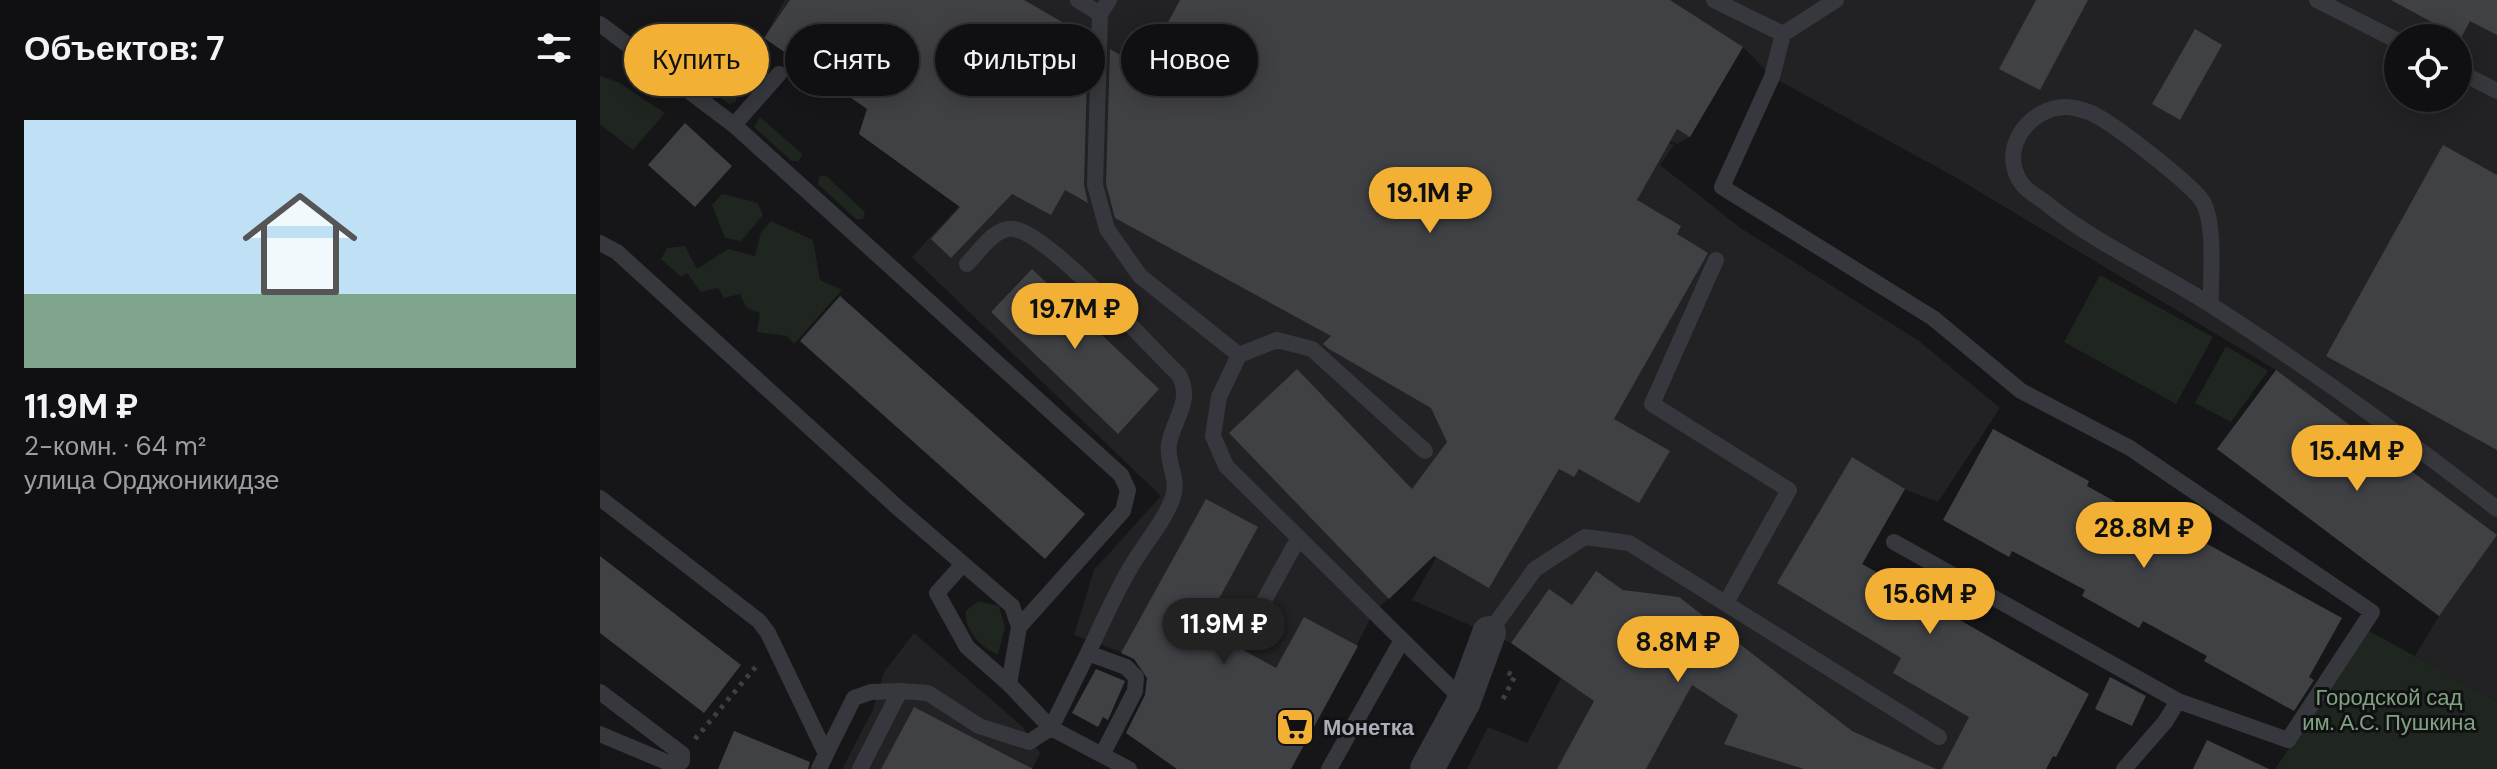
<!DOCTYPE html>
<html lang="ru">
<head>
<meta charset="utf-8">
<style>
	:root { --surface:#101012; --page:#19191b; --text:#f1f3f6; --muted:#9c9d9f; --line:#303032; --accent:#f2b134 }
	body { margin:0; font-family:"DM Sans",sans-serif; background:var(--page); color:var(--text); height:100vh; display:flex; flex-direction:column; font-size:30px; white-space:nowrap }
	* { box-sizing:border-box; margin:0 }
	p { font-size:26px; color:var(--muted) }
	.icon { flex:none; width:44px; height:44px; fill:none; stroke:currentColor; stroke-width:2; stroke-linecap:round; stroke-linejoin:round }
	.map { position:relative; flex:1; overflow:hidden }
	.details { display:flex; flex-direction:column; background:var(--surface); width:600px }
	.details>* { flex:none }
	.banner { position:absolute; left:24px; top:24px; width:760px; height:72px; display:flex; gap:16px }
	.tools { position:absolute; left:1784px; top:24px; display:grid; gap:16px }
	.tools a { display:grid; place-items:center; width:88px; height:88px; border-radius:50%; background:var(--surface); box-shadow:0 4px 20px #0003,0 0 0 2px var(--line); font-size:40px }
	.price { position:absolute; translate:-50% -68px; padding:0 18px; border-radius:28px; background:var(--accent); color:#111; font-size:26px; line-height:52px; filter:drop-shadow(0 2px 4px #0008) }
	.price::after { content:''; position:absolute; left:50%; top:48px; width:24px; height:18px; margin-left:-12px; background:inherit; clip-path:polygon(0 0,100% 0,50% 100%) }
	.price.selected { background:#222; color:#fff }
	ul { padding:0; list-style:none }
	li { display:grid; align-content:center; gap:16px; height:424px; padding:0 24px }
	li+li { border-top:2px solid var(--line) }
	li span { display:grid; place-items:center; height:248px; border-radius:0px; color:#555 }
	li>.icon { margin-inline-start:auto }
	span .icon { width:144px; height:144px; fill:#fffc; stroke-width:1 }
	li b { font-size:34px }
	h2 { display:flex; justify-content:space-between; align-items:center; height:96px; padding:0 24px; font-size:34px }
	.pill { padding:0 28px; border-radius:36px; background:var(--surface); box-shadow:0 4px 20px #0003,0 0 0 2px var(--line); font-size:28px; line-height:72px }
	.pill.selected { background:var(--accent); color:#111 }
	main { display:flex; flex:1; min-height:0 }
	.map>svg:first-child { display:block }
</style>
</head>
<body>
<main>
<section class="details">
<h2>Объектов: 7<svg class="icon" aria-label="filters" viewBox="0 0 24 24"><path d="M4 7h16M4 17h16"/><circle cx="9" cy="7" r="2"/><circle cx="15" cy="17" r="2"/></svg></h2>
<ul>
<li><span style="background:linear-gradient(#bfe0f5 70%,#7fa58c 0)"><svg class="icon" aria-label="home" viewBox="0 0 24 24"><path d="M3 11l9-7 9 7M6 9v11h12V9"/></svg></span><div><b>11.9M ₽</b><p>2-комн. · 64 m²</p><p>улица Орджоникидзе</p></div></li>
</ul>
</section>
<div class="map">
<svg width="1897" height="769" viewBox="0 0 1897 769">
	<rect width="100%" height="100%" fill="#161618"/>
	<path fill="#222225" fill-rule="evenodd" d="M 185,0 L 1897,0 L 1897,701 L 1815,656 L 1839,616 L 1617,449 L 1676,370 L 1355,177 L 1172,77 L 1143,47 L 1090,137 L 1077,144 L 922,76 L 1074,145 L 1060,165 L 1142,229 L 1319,341 L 1400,408 L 1338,502 L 1304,489 L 1263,564 L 1462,680 L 1412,769 L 867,769 L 888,727 L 927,743 L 961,678 L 911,643 L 812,600 L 841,549 L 774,612 L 701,751 L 521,652 L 474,635 L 494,570 L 561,496 L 312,257 L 359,206 L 259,134 L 267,108 L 164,38 ZM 1798,38 L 1858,38 L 1858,98 L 1798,98 Z
		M 314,633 L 423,727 L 440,753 L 432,769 L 242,769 L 273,710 L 284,672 Z"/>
	<path fill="#1e261f" d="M 85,54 L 90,54 L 136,96 L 136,102 L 129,104 L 79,68 Z
		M 0,76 L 18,82 L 65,113 L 33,150 L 0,124 Z
		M 160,117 L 202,154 L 199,161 L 192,161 L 154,127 Z
		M 225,175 L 265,212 L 263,219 L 256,219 L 218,184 L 219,177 Z
		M 122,194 L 158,203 L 163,215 L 141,241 L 125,238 L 112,205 Z
		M 171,221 L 213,240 L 220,280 L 242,290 L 194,344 L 187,336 L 157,332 L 160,313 L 147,308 L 140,294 L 124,298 L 118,288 L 101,292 L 87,273 L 81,277 L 61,259 L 67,248 L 85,246 L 97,269 L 128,249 L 155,256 L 161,232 Z
		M 1500,275 L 1613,337 L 1576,404 L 1464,342 Z
		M 1626,346 L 1668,371 L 1631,422 L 1595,403 Z
		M 378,601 L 399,606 L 405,627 L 398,654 C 382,650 363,627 366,611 Z
		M 1769,631 L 1897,701 L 1897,769 L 1675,769 Z"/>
	<path fill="#404145" d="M 190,0 L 424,0 L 488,37 L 484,185 L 488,203 L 465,190 L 451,215 L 412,194 L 351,258 L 331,239 L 360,207 L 259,134 L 267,109 L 164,38 Z
		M 580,0 L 1070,0 L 1143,47 L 1090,137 L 1077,129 L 1037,200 L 1081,226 L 1077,234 L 1108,253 L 1014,419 L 1070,451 L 1039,503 L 979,469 L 974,477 L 959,469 L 889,588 L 834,556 L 789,599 L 629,433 L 697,369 L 812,489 L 847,442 L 831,408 L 729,349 L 723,344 L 731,336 L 515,218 L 506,184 L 510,49 L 543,69 Z
		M 1436,0 L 1488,0 L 1440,90 L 1399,69 Z
		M 1791,0 L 1897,0 L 1897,35 L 1870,21 L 1861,38 Z
		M 1595,29 L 1622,45 L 1580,120 L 1552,104 Z
		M 85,123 L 132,166 L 95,207 L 48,165 Z
		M 1843,145 L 1897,175 L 1897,450 L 1726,356 Z
		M 432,269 L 559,389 L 518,434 L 391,312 Z
		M 240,296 L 485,514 L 445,559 L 200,341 Z
		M 1676,370 L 1897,535 L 1839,616 L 1617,449 Z
		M 1393,429 L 1489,481 L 1487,486 L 1585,540 L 1589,534 L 1742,618 L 1709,677 L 1714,680 L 1694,711 L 1604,661 L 1607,656 L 1543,621 L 1539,628 L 1482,596 L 1485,590 L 1412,551 L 1409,557 L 1343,520 Z
		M 1252,457 L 1305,489 L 1262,564 L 1489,694 L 1456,757 L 1453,756 L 1446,769 L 1342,769 L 1369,717 L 1293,673 L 1301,658 L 1177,583 Z
		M 606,499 L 658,527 L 603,628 L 676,668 L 704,617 L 758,646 L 691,769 L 577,769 L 526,733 L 545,695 L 547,678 L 534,659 L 521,653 Z
		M 0,556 L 141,665 L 104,713 L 0,633 Z
		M 996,571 L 1023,590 L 1079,597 L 1252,731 L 1336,769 L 1204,769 L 1124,744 L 1138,715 L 1092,685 L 1046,769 L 957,769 L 994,701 L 911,643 L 949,589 L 972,605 Z
		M 496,669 L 525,681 L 508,720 L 503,717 L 498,727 L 472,713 Z
		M 1510,677 L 1546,696 L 1532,726 L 1495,709 Z
		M 314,707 L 433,769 L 281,769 Z
		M 134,731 L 210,762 L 208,769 L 118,769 Z
		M 1607,740 L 1669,769 L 1593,769 Z"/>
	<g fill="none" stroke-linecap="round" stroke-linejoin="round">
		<path stroke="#3d3f44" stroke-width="5" stroke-dasharray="4 6" stroke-linecap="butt" d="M 903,699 L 915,676 L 907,672
			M 95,739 L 158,664"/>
		<path stroke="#37383d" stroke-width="16" d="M 478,0 L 500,14 L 509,0
			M 1114,0 L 1183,34 L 1236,0
			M 1717,0 L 1798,41
			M 500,14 L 495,185 L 507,229 L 540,276 L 639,355 L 619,397 L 613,436 L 626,466 L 864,701
			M 0,24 L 134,125 L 521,475 L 528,490 L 523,511 L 419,627
			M 1183,34 L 1172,77 L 1122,187 L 1333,318 L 1421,391 L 1530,448 L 1772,612 L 1688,740 L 1578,701 L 1294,542
			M 1858,71 L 1897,91
			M 134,125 L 179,74
			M 0,243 L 17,252 L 297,507 L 412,606 L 419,627 L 409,684 L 451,728 L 502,755
			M 1116,260 L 1052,404 L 1189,490 L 1127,601
			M 367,264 C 379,252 395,226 414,229 C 449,234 549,346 579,375 C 593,402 574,417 569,444 C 566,463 579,477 573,497 C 564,522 545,543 532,565 C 515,593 502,624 488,653
			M 1611,304 C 1610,278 1616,225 1603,202 C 1594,186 1514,124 1495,115 C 1488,111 1474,107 1466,107 C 1429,107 1397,150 1422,184 C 1427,191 1438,197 1446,203 C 1493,242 1558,271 1611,305 C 1709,368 1805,437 1897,509
			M 639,355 L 677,340 L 712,349 L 825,451
			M 0,498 L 159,621 L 168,633 L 226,754 L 219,769
			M 362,565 L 337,593 L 367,647 L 409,684
			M 889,633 L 935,569 L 985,537 L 1029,543 L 1339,737
			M 643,639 L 698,539
			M 0,692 L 82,754 L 82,761 L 76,766 L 0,734
			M 226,754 L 254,698 L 271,692 L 300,691
			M 260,769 L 300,691 L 328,693 L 379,726 L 429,742 L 451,728 L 488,653 L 526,667 L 536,677 L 535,691 L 502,755 L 529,769
			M 729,769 L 802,640
			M 1524,769 L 1565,722 L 1578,701"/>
		<path stroke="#37383d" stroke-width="34" d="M 827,769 L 864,701 L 889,633"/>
	</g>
	<defs>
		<g id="supermarket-square" transform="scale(2)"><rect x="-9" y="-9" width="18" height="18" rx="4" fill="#f2b134" stroke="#111113"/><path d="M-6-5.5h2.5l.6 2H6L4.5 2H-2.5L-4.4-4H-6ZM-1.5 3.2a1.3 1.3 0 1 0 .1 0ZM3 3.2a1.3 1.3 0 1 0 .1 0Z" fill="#111"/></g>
	</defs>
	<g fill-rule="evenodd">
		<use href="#supermarket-square" x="695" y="727"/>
	</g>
	<g text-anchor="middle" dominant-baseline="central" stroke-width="6" stroke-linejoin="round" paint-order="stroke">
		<g font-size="22" fill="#7fa381" stroke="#111113">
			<text x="1789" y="697">Городской сад<tspan x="1789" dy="25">им. А.С. Пушкина</tspan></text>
		</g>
		<g font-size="22" font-weight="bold" fill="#a8adb8" stroke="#111113" text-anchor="start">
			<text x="723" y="727">Монетка</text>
		</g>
	</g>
</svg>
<div class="tools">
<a><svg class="icon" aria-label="locate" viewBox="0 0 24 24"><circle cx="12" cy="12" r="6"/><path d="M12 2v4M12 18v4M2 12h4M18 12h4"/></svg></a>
</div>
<b class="price" style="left:830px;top:235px">19.1M ₽</b>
<b class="price" style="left:475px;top:351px">19.7M ₽</b>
<b class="price" style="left:1757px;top:493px">15.4M ₽</b>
<b class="price" style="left:1544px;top:570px">28.8M ₽</b>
<b class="price" style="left:1330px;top:636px">15.6M ₽</b>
<b class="price selected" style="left:624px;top:666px">11.9M ₽</b>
<b class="price" style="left:1078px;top:684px">8.8M ₽</b>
<div class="banner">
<a class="pill selected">Купить</a>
<a class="pill">Снять</a>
<a class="pill">Фильтры</a>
<a class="pill">Новое</a>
</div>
</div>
</main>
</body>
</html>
